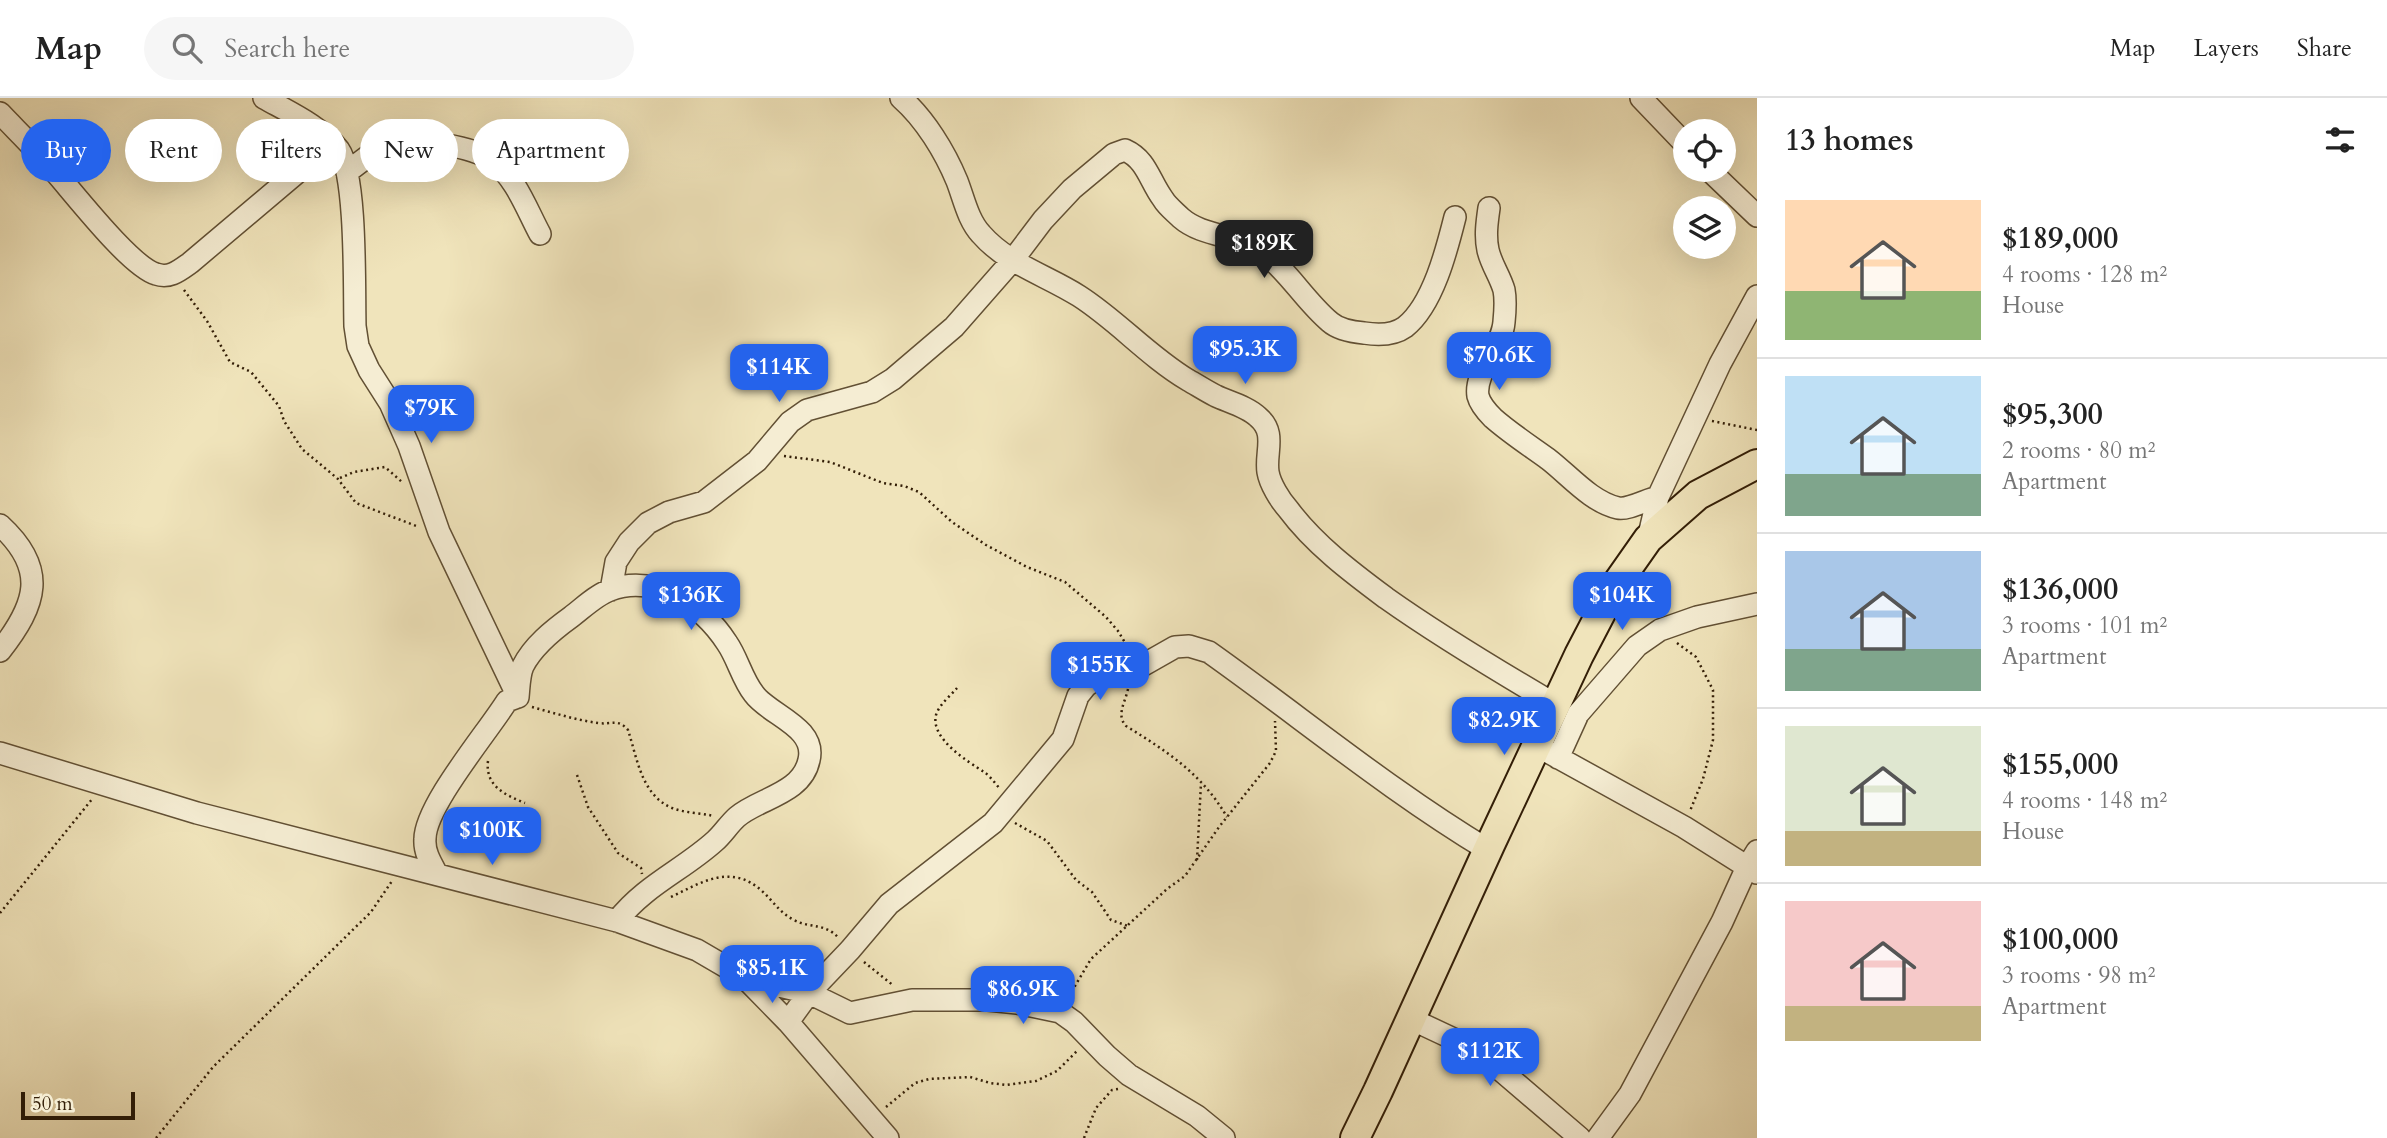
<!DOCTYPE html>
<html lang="en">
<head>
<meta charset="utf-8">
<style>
	:root { --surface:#fff; --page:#f6f6f6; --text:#222; --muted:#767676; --line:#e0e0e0; --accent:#2563eb }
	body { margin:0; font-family:Cardo,serif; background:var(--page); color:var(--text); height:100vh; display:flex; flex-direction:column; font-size:26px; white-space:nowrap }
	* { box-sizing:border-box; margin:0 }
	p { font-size:23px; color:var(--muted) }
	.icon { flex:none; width:38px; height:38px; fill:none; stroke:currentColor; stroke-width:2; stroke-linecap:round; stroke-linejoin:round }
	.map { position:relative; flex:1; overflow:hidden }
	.sheet { display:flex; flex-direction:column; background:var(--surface); width:630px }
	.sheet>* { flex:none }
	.banner { position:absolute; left:21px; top:21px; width:665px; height:63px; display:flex; gap:14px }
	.tools { position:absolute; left:1673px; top:21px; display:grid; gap:14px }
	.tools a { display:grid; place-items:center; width:63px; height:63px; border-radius:50%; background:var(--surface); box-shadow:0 7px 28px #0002; font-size:35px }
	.scale { position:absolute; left:21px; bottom:18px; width:114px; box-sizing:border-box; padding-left:7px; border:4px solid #331e07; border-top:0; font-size:19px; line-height:24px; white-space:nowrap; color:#331e07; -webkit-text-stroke:5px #f5edd3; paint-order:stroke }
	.price { position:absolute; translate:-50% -60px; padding:0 16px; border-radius:14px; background:var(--accent); color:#fff; font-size:23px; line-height:46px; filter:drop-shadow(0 2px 4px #0008) }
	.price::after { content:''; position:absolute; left:50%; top:42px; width:21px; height:16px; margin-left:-10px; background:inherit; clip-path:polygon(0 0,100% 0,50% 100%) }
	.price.selected { background:#222; color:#fff }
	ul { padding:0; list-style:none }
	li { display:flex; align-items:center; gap:21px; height:175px; padding:0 28px }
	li+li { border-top:2px solid var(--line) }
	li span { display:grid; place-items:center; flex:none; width:196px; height:140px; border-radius:0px; color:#555 }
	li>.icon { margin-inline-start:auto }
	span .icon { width:84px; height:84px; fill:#fffc; stroke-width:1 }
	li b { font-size:30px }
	h2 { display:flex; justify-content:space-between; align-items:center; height:84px; padding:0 28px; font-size:30px }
	.tag { padding:0 24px; border-radius:32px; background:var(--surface); box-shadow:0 7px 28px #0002; font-size:24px; line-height:63px }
	.tag.selected { background:var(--accent); color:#fff }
	header { display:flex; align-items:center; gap:42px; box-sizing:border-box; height:98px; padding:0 35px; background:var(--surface); border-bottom:2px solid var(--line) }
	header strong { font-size:33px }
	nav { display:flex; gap:38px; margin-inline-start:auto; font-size:24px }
	.search { width:490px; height:63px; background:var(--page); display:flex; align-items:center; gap:18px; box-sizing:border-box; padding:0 24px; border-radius:38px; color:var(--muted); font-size:26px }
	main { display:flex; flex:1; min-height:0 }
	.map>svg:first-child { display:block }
</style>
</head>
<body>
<header>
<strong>Map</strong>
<div class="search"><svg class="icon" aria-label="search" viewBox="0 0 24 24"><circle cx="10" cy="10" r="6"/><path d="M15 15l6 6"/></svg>Search here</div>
<nav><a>Map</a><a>Layers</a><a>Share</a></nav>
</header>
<main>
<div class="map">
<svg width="1757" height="1040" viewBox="0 0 1757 1040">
	<rect width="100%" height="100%" fill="#f0e4bb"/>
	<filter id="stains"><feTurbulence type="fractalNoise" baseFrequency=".00286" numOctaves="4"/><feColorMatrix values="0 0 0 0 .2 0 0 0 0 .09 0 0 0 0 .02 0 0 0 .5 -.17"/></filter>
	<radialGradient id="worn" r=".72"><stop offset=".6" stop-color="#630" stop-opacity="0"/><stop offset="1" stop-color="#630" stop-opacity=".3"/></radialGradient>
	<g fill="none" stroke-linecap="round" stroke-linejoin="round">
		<g stroke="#625034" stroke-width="24">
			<path id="minor" d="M 264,0 C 289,14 322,29 339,52 C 357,78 354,192 355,228 L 358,248 L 369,272 L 390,305 L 409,348 L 439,434 L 518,599
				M 901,0 C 925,21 945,54 957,83 C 964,101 968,122 981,136 C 1007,166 1046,177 1079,198 C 1118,223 1148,258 1188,282 C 1197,287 1206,293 1216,298 C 1229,304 1248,309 1258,319 C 1277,335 1265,354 1268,374 C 1270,386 1280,402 1288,411 C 1314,446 1351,474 1386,500 C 1441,539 1498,573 1556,607
				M 1641,0 L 1685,46
				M 0,15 C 16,32 33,48 48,66 C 70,90 129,168 156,176 C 170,181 180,172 190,165 L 332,45
				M 1709,72 L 1757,118
				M 347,74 C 360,65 377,49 393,45 C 417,40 473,48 493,63 C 516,80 527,112 540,136
				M 1489,110 C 1487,124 1485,138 1488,152 C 1491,166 1500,178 1504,192 C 1506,202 1505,214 1504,224 C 1502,250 1474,274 1478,298 C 1480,306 1487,314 1493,320 C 1510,335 1530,348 1548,361 C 1569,377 1591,404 1618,410 C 1628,412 1646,402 1658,399
				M 0,427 C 48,471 37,506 0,553
				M 1648,441 L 1658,399 L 1720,266 L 1757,198
				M 611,492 L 616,464 L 629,444 L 648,425 L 669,414 L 704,404 L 757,363 L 790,324 L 807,312 L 872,294 L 893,281 L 954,229 L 1012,163 L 1043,122 L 1072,91 L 1114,56 L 1125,52 C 1147,62 1149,82 1163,101 C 1167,108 1175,114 1181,120 C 1204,140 1240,136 1264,155 C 1289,174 1305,203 1330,224 C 1339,232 1353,234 1364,235 C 1377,237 1394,237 1405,229 C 1433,207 1447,151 1455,119
				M 1548,654 L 1684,729 L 1757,775
				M 0,655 L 197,715 L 617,823 L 697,852 L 745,880 L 788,924 L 888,1040
				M 1558,660 L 1578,616 L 1637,548 L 1660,532 L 1697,519 L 1757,506
				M 437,776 C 431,765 424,754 425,741 C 425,708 487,635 507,603 L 518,599 C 519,590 519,577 523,568 C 533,548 553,532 571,519 C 583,510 596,497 610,492 C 656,475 703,508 727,545 C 738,561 742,581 754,596 C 769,617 817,629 809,662 C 802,696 759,700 737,719 C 729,726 723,736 715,743 C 683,772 645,787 617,823
				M 745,880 L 809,895 L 850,915 L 912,902 L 988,902 L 1017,905 L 1060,914 L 1074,924 L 1107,958 L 1129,977 L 1197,1018 L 1224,1040
				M 1411,921 L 1477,952 L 1580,1040
				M 788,924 L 809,895 L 850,852 L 889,806 L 993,725 L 1063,641 L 1078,598 L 1086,588 L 1097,580 L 1138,570 L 1175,549 L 1189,548 L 1209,554 C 1302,620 1390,693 1488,752
				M 1598,1040 L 1630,996 L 1722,824 L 1747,769 L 1757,753"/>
		</g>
		<g stroke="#331e07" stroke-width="32">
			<path id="major" d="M 1355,1040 L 1378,993 L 1490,747 L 1579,557 L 1615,488 L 1648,441 L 1698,397 L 1757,366"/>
		</g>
		<path stroke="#331e07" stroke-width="2.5" stroke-dasharray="2 3.5" stroke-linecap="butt" d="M 184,192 L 207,223 L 230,264 L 251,274 L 279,308 L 284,323 L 302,351 L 338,381 L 356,405 L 419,429
			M 1712,323 L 1757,332
			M 784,358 L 830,364 L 883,385 L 904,388 L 919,394 L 952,424 L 986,447 L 1027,469 L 1065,484 L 1106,519 L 1118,533 L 1130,553
			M 340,380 L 354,374 L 385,369 L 402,384
			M 1677,545 L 1696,559 L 1713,592 L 1713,642 L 1703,681 L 1690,713
			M 957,590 C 950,598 939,607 936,617 C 930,641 969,664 984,674 C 990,678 995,685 1000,691
			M 1128,591 C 1125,605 1116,617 1126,628 C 1168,654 1202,676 1227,719
			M 532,609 C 554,615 576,622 598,625 C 611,627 618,620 628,632 C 637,659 641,697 672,710 C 685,715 701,715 714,718
			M 488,663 C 485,688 505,697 525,705
			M 577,677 L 588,709 L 618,755 L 641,770 L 642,776
			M 1015,725 L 1047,743 L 1076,782 L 1092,794 L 1111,822 L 1128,828
			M 1197,762 L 1201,685
			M 671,799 C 702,784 731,765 762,793 C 773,803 780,815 794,822 C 811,831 823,824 839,840
			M 0,815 L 93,700
			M 864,864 L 894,888
			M 1069,898 L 1091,861 L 1167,791 L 1185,778 L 1219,729 L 1270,665 L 1276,653 L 1275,623
			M 886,1009 L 915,985 L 929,981 L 970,979 L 990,985 L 1006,987 L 1036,983 L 1057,973 L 1078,952
			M 156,1040 L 213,969 L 371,814 L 392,783
			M 1084,1040 L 1096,1010 L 1112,992 L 1118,991"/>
		<use href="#minor" stroke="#f5edd3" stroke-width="21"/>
		<use href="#major" stroke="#f0e4bb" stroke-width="28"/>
	</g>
	<rect width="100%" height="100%" filter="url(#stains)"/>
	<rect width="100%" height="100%" fill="url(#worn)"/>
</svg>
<div class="tools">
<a><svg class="icon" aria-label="locate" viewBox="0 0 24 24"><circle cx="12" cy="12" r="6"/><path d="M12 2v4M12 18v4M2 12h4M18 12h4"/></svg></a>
<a><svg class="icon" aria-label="layers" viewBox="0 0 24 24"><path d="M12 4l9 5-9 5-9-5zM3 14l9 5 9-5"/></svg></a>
</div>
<div class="scale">50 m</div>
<b class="price selected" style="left:1264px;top:182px">$189K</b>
<b class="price" style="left:1245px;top:288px">$95.3K</b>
<b class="price" style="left:1499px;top:294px">$70.6K</b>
<b class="price" style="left:779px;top:306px">$114K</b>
<b class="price" style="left:431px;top:347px">$79K</b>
<b class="price" style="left:691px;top:534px">$136K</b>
<b class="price" style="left:1622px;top:534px">$104K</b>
<b class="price" style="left:1100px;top:604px">$155K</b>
<b class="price" style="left:1504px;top:659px">$82.9K</b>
<b class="price" style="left:492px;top:769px">$100K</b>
<b class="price" style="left:772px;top:907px">$85.1K</b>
<b class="price" style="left:1023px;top:928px">$86.9K</b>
<b class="price" style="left:1490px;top:990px">$112K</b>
<div class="banner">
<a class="tag selected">Buy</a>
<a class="tag">Rent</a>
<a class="tag">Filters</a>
<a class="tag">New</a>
<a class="tag">Apartment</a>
</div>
</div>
<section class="sheet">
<h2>13 homes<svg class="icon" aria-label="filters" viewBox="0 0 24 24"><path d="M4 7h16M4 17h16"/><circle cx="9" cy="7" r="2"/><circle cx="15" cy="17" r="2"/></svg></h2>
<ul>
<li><span style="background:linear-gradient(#ffd9b3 65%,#8fb573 0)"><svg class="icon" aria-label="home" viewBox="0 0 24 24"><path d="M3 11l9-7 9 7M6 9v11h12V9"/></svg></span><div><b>$189,000</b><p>4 rooms · 128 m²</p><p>House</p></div></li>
<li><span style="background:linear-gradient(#bfe0f5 70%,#7fa58c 0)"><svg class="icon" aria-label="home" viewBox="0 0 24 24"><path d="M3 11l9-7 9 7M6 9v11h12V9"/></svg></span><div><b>$95,300</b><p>2 rooms · 80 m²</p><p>Apartment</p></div></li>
<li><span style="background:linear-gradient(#a9c7e8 70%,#7fa58c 0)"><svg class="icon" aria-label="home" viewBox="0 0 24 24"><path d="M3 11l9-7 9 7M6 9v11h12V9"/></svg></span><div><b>$136,000</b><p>3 rooms · 101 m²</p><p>Apartment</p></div></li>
<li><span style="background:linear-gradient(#dfe7d0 75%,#c2b280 0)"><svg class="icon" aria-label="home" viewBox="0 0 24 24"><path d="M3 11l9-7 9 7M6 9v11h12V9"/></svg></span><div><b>$155,000</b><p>4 rooms · 148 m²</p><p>House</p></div></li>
<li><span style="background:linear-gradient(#f6c9c9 75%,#c2b280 0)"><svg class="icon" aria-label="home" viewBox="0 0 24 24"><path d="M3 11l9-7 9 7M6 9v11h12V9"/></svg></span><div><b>$100,000</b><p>3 rooms · 98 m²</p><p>Apartment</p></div></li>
</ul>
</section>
</main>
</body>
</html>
